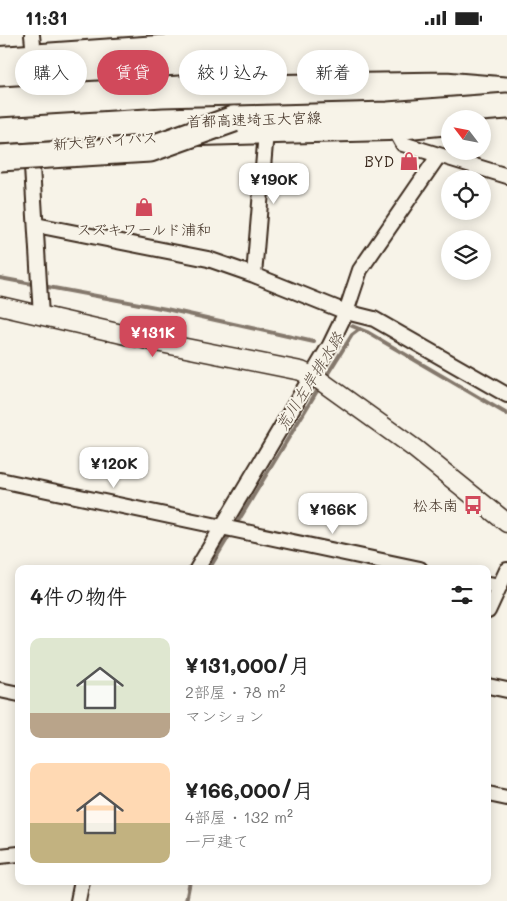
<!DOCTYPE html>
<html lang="ja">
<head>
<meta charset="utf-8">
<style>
	:root { --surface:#fff; --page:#f2f2f2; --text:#222; --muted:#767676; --accent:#d1495b }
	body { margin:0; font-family:Mali,"Klee One",sans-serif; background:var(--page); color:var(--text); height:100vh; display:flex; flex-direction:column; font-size:19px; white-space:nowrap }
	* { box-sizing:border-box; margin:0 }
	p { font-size:16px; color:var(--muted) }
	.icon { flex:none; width:28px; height:28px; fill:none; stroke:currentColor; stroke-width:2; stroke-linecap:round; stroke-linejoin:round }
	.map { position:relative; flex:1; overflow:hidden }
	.drawer { position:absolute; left:15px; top:530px; width:476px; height:320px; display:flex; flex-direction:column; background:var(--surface); border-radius:10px; box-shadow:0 2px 12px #0003 }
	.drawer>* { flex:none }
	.banner { position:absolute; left:15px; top:15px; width:478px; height:45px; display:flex; gap:10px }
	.needle { width:32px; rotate:302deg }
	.buttons { position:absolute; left:441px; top:75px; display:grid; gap:10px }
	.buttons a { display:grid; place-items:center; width:50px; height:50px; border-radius:50%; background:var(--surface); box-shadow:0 2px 12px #0003; font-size:25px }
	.price { position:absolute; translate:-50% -42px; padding:0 11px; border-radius:10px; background:#fff; color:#222; font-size:16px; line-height:32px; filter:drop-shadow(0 1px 2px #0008) }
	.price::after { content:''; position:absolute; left:50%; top:30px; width:15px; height:11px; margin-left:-8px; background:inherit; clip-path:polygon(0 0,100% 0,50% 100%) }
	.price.active { background:var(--accent); color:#fff }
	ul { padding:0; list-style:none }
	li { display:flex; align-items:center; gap:15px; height:125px; padding:0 15px }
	li span { display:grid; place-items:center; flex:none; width:140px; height:100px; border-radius:10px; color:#555 }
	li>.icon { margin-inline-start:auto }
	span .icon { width:60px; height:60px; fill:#fffc; stroke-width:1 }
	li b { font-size:21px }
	h2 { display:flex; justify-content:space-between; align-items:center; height:60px; padding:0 15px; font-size:21px }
	.chip { padding:0 18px; border-radius:22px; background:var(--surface); box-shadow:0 2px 12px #0003; font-size:18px; line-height:45px }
	.chip.active { background:var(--accent); color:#fff }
	.status { display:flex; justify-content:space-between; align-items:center; height:35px; padding:0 25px; background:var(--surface); direction:ltr }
	.status svg { height:14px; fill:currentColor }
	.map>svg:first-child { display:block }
</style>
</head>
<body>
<div class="status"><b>11:31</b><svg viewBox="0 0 49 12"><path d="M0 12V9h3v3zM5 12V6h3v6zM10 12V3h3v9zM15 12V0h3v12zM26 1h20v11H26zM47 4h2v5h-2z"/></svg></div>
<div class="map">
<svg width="507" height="866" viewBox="0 0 507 866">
	<rect width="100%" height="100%" fill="#f7f3e8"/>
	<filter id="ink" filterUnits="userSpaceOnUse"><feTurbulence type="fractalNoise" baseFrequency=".02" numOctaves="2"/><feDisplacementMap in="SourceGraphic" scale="10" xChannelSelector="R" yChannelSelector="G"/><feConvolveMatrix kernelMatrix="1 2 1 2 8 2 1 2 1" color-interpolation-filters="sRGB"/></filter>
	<g filter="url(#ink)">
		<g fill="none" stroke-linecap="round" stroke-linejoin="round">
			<path stroke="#84786c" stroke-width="4" d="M 0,243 L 166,274 L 314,307
				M 352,291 L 367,297 L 507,379
				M 325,343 L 352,300 L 360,294
				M 209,534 L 320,351
				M 186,866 L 190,846"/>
			<g stroke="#3b2a1e" stroke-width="18">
				<path id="minor" d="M 32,0 L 34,20
					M 394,93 L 403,109 L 507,141
					M 31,115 L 41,281
					M 36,190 L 208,224 L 254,240 L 346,277 L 374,284 L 507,360
					M 254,240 L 266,97
					M 0,445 L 420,534
					M 197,534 L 330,310 L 346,277 L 360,235 L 439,120
					M 488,549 L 500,551
					M 488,576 L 507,535
					M 488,651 L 507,655
					M 0,655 L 19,659
					M 488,759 L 507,763
					M 0,821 L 19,819
					M 78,866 L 82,846"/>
			</g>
			<g stroke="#3b2a1e" stroke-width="21">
				<path id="tertiary" d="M 0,271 L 161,308 L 301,336 L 318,344 L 414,413 L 507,488"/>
			</g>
			<g stroke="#3b2a1e" stroke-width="26">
				<path id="trunk" d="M 0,23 L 273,4 L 507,7
					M 201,99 L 388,94 L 450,88"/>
			</g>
			<g stroke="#3b2a1e" stroke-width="29">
				<path id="motorway" d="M 0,38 L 178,27 L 447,23 L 507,28
					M 0,96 L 164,86 L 388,80 L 507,71"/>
			</g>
			<use href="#minor" stroke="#f7f3e8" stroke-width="14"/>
			<use href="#tertiary" stroke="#f7f3e8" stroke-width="18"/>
			<use href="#trunk" stroke="#f7f3e8" stroke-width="22"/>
			<use href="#motorway" stroke="#f7f3e8" stroke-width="25"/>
			<g stroke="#3b2a1e" stroke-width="29" stroke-linecap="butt">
				<path id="motorway-bridge" d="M 0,123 L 150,114 L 234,84"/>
			</g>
			<use href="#motorway-bridge" stroke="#f7f3e8" stroke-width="25"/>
		</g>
	</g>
	<defs>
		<g id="shop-bare" transform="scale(1.5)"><path d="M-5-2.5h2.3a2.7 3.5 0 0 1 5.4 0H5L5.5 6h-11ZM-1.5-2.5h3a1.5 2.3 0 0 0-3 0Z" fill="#d1495b" stroke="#f7f3e8" stroke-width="2.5" paint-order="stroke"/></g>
		<g id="bus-bare" transform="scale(1.5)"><path d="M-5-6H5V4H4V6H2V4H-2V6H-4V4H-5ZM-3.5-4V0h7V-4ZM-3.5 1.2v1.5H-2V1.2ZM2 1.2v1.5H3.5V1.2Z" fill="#d1495b" stroke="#f7f3e8" stroke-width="2.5" paint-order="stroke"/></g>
	</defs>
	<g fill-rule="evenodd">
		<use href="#shop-bare" x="409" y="126"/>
		<use href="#shop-bare" x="144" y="172"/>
		<use href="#bus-bare" x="473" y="470"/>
	</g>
	<g text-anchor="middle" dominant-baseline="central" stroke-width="4" stroke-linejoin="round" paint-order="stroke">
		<g font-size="15" fill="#3b2a1e" stroke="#f7f3e8">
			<text transform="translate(254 84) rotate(-2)">首都高速埼玉大宮線</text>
			<text transform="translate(105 105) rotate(-4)">新大宮バイパス</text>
		</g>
		<g font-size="15" fill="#3b2a1e" stroke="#f7f3e8" text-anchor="end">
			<text x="394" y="126">BYD</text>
			<text x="144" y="194" text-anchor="middle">スズキワールド浦和</text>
			<text x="458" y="470">松本南</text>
		</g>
		<g font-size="16" font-style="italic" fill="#5f5145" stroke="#f7f3e8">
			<text transform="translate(309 346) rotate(-58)">荒川左岸排水路</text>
		</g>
	</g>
</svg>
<div class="buttons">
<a><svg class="needle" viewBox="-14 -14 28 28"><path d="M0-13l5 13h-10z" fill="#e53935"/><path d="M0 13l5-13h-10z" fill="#767676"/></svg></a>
<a><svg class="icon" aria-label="locate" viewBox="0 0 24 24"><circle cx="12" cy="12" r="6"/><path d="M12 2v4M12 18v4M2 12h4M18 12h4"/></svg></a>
<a><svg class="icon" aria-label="layers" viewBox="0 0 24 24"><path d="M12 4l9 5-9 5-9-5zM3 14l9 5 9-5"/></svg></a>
</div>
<b class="price" style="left:274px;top:170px">¥190K</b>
<b class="price active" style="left:153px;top:323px">¥131K</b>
<b class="price" style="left:114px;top:454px">¥120K</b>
<b class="price" style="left:333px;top:500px">¥166K</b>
<div class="banner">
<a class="chip">購入</a>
<a class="chip active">賃貸</a>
<a class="chip">絞り込み</a>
<a class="chip">新着</a>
</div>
<section class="drawer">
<h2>4件の物件<svg class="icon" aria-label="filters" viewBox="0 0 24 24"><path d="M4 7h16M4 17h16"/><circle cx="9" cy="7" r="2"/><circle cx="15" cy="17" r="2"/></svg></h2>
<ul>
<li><span style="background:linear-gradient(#dfe7d0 75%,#b9a48a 0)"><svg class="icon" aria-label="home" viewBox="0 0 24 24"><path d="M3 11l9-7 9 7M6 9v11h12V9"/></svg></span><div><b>¥131,000/月</b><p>2部屋 · 78 m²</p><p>マンション</p></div></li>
<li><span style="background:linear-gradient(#ffd9b3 60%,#c2b280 0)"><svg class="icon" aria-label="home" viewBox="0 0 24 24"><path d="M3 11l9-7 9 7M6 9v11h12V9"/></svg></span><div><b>¥166,000/月</b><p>4部屋 · 132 m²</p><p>一戸建て</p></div></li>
</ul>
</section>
</div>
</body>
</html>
